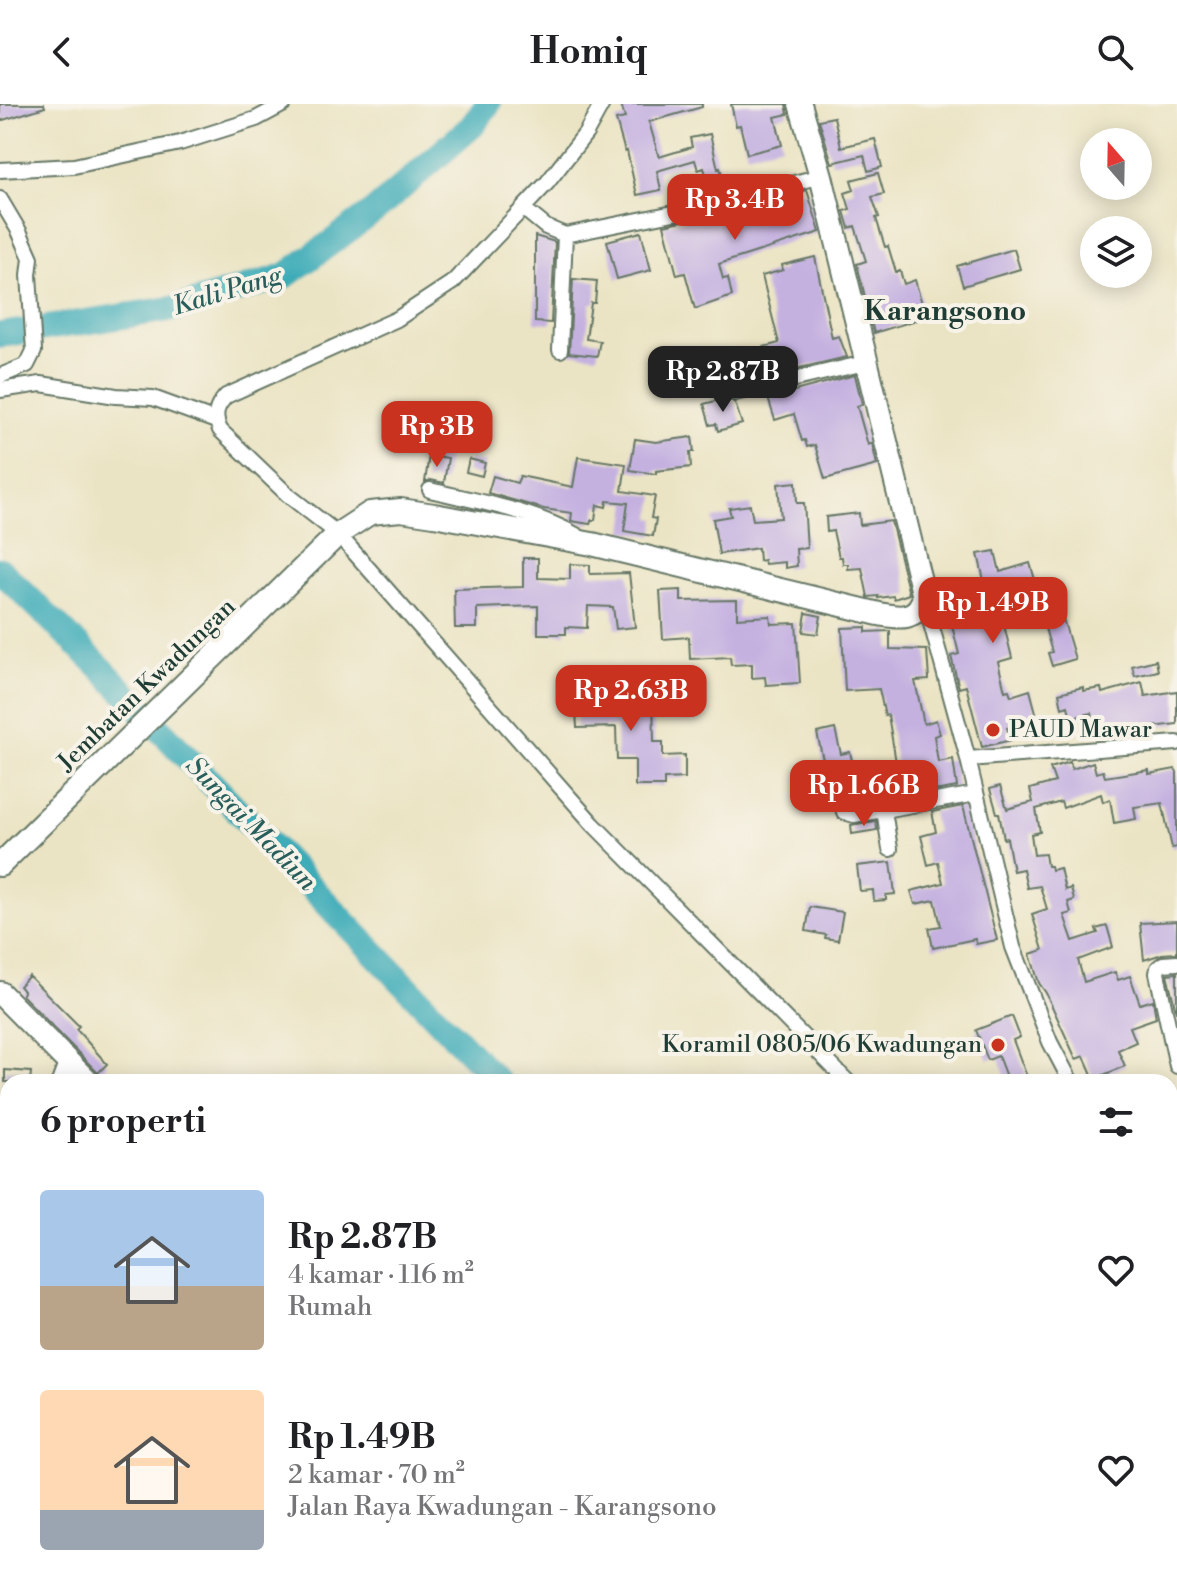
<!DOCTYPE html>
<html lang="id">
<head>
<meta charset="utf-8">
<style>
	:root { --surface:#fff; --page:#f2f2f2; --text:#202124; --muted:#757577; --accent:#c8321e }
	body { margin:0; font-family:"Libre Bodoni",serif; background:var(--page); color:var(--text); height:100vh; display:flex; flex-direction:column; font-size:30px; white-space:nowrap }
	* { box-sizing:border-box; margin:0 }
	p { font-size:26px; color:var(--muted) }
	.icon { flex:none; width:44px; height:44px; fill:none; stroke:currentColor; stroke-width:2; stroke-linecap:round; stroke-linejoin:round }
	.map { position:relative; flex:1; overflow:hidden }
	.drawer { position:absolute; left:0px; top:970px; width:1178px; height:514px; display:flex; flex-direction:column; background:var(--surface); border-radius:24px 24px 0 0; box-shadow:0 4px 20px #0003 }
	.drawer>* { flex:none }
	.needle { width:52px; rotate:340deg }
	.buttons { position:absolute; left:1080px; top:24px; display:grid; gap:16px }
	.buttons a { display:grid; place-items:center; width:72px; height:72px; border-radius:50%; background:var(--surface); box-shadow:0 4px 20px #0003; font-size:40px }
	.price { position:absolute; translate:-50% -68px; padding:0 18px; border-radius:16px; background:var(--accent); color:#fff; font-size:26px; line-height:52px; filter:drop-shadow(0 2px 4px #0008) }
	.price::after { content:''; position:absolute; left:50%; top:48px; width:24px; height:18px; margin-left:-12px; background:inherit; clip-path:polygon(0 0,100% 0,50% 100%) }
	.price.on { background:#222; color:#fff }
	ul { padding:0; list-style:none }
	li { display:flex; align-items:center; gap:24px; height:200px; padding:0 40px }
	li span { display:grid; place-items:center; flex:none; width:224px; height:160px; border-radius:8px; color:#555 }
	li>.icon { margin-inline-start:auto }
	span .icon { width:96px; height:96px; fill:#fffc; stroke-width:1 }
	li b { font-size:34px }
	h2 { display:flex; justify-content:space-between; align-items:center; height:96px; padding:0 40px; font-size:34px }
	header { display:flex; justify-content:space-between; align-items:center; height:104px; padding:0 40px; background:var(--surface); font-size:36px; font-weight:800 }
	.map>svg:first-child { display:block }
</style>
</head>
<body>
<header><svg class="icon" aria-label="back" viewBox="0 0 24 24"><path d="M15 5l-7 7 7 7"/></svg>Homiq<svg class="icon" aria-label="search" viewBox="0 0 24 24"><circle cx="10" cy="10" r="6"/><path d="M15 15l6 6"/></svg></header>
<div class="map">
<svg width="1177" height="1483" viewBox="0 0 1177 1483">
	<rect width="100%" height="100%" fill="#f7f3e8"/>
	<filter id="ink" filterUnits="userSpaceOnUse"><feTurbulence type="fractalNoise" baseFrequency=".0125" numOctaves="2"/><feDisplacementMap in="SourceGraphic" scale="16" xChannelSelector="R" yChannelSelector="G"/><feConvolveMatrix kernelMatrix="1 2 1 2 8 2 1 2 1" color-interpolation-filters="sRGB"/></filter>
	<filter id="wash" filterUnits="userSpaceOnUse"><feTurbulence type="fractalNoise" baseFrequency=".006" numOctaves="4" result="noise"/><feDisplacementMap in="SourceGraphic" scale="32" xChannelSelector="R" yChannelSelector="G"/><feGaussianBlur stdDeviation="1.8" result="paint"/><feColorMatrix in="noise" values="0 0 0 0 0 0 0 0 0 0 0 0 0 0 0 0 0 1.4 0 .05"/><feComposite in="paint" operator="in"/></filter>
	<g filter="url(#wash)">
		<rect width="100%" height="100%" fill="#ebe4c4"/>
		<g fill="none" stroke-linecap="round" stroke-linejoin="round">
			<path stroke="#3cacb8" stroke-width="26" d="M 0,231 L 177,204 L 285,172 L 377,105 L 472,22 L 488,0
				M 0,466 L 101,564 L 498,978
				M 976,1476 L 983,1483"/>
		</g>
		<g id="blocks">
			<path fill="#c4b1e0" d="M 0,0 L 44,0 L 45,3 L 0,17 Z
				M 621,0 L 702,0 L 702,3 L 649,18 L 659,53 L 692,43 L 690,34 L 710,30 L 718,65 L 720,64 L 727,86 L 712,90 L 704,64 L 698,66 L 695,56 L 657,67 L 661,86 L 637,91 L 627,47 L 625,48 L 616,16 L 625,14 Z
				M 731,0 L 786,0 L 788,10 L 775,13 L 782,41 L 747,50 L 740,21 L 736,22 Z
				M 834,13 L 841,43 L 875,35 L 882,63 L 868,67 L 864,51 L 832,59 L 819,16 Z
				M 878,69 L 884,90 L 872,93 L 879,113 L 876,114 L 885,143 L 888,142 L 896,168 L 900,167 L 904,180 L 915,176 L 926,213 L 874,229 L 857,160 L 866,157 L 855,122 L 849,124 L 844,107 L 850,105 L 845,89 L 854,86 L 851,76 Z
				M 807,86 L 820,128 L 719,160 L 723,175 L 728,174 L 732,192 L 695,205 L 685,169 L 677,171 L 664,121 L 714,110 L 716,119 L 765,106 L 763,98 Z
				M 641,128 L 651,166 L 617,175 L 607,137 Z
				M 535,132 L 555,138 L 551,219 L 535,218 Z
				M 1014,145 L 1020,165 L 963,182 L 957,162 Z
				M 815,153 L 832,234 L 839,232 L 847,253 L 778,269 L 774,255 L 768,257 L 764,243 L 779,239 L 762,172 L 783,166 L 782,161 Z
				M 573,175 L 597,177 L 595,199 L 591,199 L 586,235 L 600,237 L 597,252 L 569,249 Z
				M 855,271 L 862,300 L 857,302 L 868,341 L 872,339 L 877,361 L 825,375 L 815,341 L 807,343 L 805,336 L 802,337 L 794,310 L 775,316 L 768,294 Z
				M 727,294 L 735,299 L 742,320 L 718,327 L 716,320 L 710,321 L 704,300 Z
				M 692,333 L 694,348 L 690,348 L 691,363 L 656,367 L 656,370 L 630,366 L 635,335 L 656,338 Z
				M 429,351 L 448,354 L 444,379 L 431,376 L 425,378 Z
				M 578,353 L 626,360 L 622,387 L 655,392 L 651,414 L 656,415 L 653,432 L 624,427 L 628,399 L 607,397 L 606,403 L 597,401 L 595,416 L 591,416 L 590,420 L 571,417 L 572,409 L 544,405 L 488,389 L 493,372 L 517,379 L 520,372 L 573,383 Z
				M 469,355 L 485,359 L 482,372 L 466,368 Z
				M 796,378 L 797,399 L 804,399 L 807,444 L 796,445 L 797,462 L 785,464 L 785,458 L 765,460 L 764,456 L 759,457 L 758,444 L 719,450 L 713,415 L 731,412 L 729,404 L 750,401 L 753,416 L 781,414 L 778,380 Z
				M 859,409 L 860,421 L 891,417 L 909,490 L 894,495 L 893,492 L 878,494 L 878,492 L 868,493 L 862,464 L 848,465 L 848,460 L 843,460 L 842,453 L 839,453 L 833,427 L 827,428 L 826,413 Z
				M 995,447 L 1000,468 L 1030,459 L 1045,509 L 1003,517 L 1012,554 L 998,558 L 1005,587 L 1009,586 L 1011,592 L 1030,586 L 1038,616 L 1007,624 L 1011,636 L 982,643 L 966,582 L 959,584 L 951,552 L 959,550 L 945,493 L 985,481 L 978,450 Z
				M 523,454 L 538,454 L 538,474 L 570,475 L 570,460 L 590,461 L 590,470 L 629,469 L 635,523 L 616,525 L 613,503 L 588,502 L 587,524 L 566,523 L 566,530 L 538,530 L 538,502 L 477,504 L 477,524 L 455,524 L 454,485 L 523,483 Z
				M 681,486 L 681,497 L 737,496 L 737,514 L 770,512 L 771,520 L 796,519 L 800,579 L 766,581 L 765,573 L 752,574 L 752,560 L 731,561 L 730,553 L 690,555 L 689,533 L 663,535 L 660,487 Z
				M 1061,508 L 1075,555 L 1052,562 L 1048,549 L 1052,548 L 1042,514 Z
				M 806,509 L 821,512 L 818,530 L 803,528 Z
				M 866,523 L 866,528 L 890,527 L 890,545 L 927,546 L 929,576 L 915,577 L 924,620 L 936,616 L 940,630 L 934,632 L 938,658 L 953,655 L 957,683 L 923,689 L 922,684 L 878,690 L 879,697 L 855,701 L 852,700 L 842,661 L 825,665 L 817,629 L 835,625 L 841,650 L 850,648 L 854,665 L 874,662 L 876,673 L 898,670 L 888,611 L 885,612 L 879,585 L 845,587 L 842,524 Z
				M 1156,556 L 1158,567 L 1135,572 L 1132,562 Z
				M 1142,578 L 1145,592 L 1177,587 L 1177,620 L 1151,623 L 1152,626 L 1137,628 L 1136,624 L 1113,630 L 1111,625 L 1095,628 L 1092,609 L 1071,614 L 1068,602 L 1062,604 L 1059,589 L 1083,583 L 1083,587 L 1101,584 L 1102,589 Z
				M 608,586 L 608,589 L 643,589 L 643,592 L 653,591 L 654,638 L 663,638 L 663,652 L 685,651 L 685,674 L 664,675 L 664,682 L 635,682 L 635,656 L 617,656 L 616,623 L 577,624 L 575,588 Z
				M 1070,658 L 1072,665 L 1093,658 L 1096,669 L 1103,667 L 1105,673 L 1149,666 L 1149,670 L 1175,665 L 1177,668 L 1177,743 L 1172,744 L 1162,699 L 1134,703 L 1136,715 L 1114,719 L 1110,695 L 1103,698 L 1101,690 L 1063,704 L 1061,698 L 1036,705 L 1040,728 L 1031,730 L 1034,751 L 1045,750 L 1047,762 L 1050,762 L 1051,766 L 1060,764 L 1065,786 L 1071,784 L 1074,796 L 1068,798 L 1071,809 L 1064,811 L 1073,837 L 1098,829 L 1096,825 L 1107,822 L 1113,843 L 1078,856 L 1084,878 L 1115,868 L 1118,876 L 1130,872 L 1140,900 L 1153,896 L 1156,914 L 1130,923 L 1136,938 L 1118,946 L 1125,962 L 1094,975 L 1084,952 L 1076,955 L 1046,889 L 1039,879 L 1030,850 L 1043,846 L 1032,810 L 1047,805 L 1040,782 L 1027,784 L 1023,765 L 1013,767 L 1007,734 L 1004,735 L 999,709 L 997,709 L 990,685 L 1000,682 L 1007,705 L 1033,698 L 1030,685 L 1055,678 L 1050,664 Z
				M 963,702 L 997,836 L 976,840 L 975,835 L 933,844 L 929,824 L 941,822 L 935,796 L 915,800 L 911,787 L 943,779 L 938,758 L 928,761 L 921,732 L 936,728 L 932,708 Z
				M 876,717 L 877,726 L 852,730 L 851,721 Z
				M 891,758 L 895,790 L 886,791 L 886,796 L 874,797 L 873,786 L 860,787 L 857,762 Z
				M 810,803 L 843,808 L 838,836 L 825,834 L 826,831 L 806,827 Z
				M 1177,817 L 1177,849 L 1162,850 L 1144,856 L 1140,819 Z
				M 1177,869 L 1177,907 L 1176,907 L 1167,870 Z
				M 29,872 L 79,922 L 76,925 L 107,960 L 98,969 L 22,891 L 24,888 L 19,882 Z
				M 1012,912 L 1020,933 L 1013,936 L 1029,978 L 1008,978 L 998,952 L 988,956 L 976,926 Z
				M 5,966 L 31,968 L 30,978 L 5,978 Z"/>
		</g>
	</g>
	<g filter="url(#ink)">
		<use href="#blocks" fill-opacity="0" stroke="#676" stroke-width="2"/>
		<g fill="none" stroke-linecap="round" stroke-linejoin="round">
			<g stroke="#676" stroke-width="18">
				<path id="street" d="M 602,0 L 586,29 L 547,79 L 453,178 L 397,215 L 226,292 C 215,304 214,311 220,326 L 288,391 L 338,430 L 593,720 L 848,978
					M 0,66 L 74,62 L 180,39 L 256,15 L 284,0
					M 0,95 L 19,127 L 31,154 L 29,171 L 34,247 L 27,261 L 0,272
					M 524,105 L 546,123 L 565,131 L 703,103 L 821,72
					M 560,246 L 565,131
					M 0,286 L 41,280 L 116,292 L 153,294 L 216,317
					M 735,289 L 865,259
					M 430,386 C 480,398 534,407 578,432
					M 924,494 L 968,655 L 1013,843 L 1050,938 L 1071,978
					M 968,655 L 1177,639
					M 835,675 L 844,708 L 854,711 L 976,690
					M 884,706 L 890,745
					M 1177,859 L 1163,860 L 1158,864 L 1157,869 L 1177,962
					M 59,978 L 67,957
					M 1170,1041 L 1177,1039
					M 0,1099 L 8,1100
					M 1170,1103 L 1177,1110
					M 0,1155 L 8,1155
					M 1170,1307 L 1177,1314
					M 0,1325 L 8,1324
					M 0,1473 L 8,1448
					M 619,1476 L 626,1483"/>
			</g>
			<g stroke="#676" stroke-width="26">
				<path id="secondary" d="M 0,761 L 338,430 L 370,409 L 401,406 L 434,411 L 592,440 L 879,510 C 899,514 917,517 924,493 L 821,72 L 800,0
					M 0,889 L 88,978
					M 576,1476 L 583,1483"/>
			</g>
			<use href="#street" stroke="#fff" stroke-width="14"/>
			<use href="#secondary" stroke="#fff" stroke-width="22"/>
		</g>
	</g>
	<g fill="#c8321e" stroke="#f7f3e8" stroke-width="3">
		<circle cx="993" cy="626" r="8"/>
		<circle cx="998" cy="941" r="8"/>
	</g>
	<g text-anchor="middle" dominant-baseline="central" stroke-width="8" stroke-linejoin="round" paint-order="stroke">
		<g font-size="24" fill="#1f3d34" stroke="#f7f3e8">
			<text transform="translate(147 581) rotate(-44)">Jembatan Kwadungan</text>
		</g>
		<g font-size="24" fill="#1f3d34" stroke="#f7f3e8" text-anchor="start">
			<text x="1009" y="626">PAUD Mawar</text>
			<text x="982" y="941" text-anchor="end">Koramil 0805/06 Kwadungan</text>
		</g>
		<g font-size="26" font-style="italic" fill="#285e5c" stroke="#f7f3e8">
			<text transform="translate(227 187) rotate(-17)">Kali Pang</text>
			<text transform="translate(251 720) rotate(46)">Sungai Madiun</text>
		</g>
		<g font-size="28" font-weight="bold" fill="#1f3d34" stroke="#f7f3e8">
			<text x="945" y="207">Karangsono</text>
		</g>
	</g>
</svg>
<div class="buttons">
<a><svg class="needle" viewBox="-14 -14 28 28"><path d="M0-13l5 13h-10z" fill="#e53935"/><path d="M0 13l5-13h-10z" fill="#757577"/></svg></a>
<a><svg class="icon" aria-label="layers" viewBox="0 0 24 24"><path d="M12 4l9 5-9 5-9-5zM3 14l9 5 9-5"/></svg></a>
</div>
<b class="price" style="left:735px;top:138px">Rp 3.4B</b>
<b class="price on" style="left:723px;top:310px">Rp 2.87B</b>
<b class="price" style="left:437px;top:365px">Rp 3B</b>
<b class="price" style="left:993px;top:541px">Rp 1.49B</b>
<b class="price" style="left:631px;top:629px">Rp 2.63B</b>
<b class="price" style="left:864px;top:724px">Rp 1.66B</b>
<section class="drawer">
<h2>6 properti<svg class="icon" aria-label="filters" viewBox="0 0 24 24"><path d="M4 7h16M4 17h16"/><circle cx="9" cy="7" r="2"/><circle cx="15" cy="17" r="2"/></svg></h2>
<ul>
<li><span style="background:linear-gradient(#a9c7e8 60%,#b9a48a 0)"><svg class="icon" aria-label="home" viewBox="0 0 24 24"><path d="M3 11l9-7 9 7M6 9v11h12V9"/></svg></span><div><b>Rp 2.87B</b><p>4 kamar · 116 m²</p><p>Rumah</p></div><svg class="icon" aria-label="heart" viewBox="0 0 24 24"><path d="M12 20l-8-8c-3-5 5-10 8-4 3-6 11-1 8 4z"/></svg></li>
<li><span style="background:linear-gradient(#ffd9b3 75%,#9aa5b1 0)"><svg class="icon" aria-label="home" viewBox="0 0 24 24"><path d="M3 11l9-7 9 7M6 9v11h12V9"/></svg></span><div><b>Rp 1.49B</b><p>2 kamar · 70 m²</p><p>Jalan Raya Kwadungan - Karangsono</p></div><svg class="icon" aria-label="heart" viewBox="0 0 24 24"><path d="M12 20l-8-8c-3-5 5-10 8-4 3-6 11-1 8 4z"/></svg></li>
</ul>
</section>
</div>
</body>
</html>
